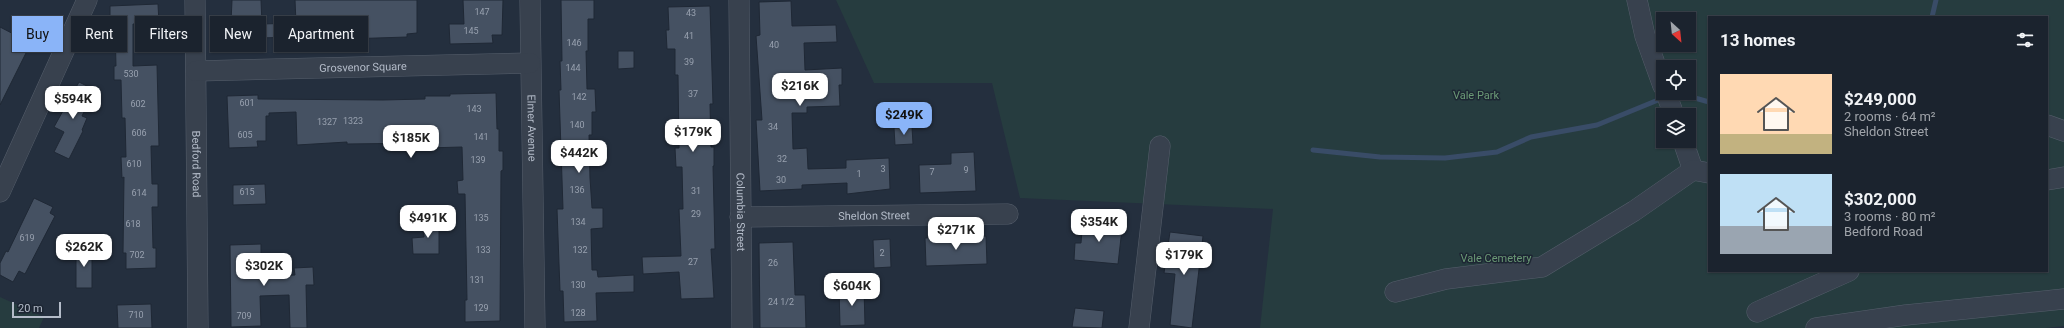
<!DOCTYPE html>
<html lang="en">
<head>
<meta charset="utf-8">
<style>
	:root { --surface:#1b232e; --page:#242b36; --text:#f1f3f6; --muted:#a0a4aa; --line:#39404a; --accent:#8ab4f8 }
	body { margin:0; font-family:Roboto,sans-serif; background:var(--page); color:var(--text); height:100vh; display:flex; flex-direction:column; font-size:15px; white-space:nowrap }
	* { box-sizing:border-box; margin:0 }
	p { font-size:13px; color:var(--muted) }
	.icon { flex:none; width:22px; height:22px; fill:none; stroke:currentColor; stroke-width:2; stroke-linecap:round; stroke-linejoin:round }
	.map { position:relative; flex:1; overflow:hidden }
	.panel { position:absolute; left:1708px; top:16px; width:340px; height:256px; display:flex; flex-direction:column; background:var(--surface); border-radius:0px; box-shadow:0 1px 3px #0004,0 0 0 1px var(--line) }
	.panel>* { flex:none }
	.hud { position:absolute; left:12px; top:16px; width:380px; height:36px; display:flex; gap:8px }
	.needle { width:26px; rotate:153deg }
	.controls { position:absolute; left:1656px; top:12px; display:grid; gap:8px }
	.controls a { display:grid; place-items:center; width:40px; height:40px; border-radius:0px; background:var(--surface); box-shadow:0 1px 3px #0004,0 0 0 1px var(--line); font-size:20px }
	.scale { position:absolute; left:12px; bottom:10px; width:49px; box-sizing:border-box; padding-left:4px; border:2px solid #b4bcc9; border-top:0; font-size:11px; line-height:14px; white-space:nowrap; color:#b4bcc9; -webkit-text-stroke:3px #1d2633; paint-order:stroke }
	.price { position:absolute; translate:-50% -34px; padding:0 9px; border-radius:8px; background:#fff; color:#222; font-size:13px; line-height:26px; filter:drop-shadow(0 1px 2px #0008) }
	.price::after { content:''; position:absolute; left:50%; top:24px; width:12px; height:9px; margin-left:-6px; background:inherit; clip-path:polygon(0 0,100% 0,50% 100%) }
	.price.on { background:var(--accent); color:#111 }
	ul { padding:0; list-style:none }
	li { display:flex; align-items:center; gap:12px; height:100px; padding:0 12px }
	li span { display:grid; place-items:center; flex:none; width:112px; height:80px; border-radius:0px; color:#555 }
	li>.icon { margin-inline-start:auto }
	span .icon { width:48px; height:48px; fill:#fffc; stroke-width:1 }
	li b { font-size:17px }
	h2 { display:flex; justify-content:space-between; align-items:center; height:48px; padding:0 12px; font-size:17px }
	.pill { padding:0 14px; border-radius:0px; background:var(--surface); box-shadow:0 1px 3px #0004,0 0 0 1px var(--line); font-size:14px; line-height:36px }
	.pill.on { background:var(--accent); color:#111 }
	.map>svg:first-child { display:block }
</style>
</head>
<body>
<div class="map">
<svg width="2064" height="328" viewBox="0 0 2064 328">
	<rect width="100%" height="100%" fill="#242f3e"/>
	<path fill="#263c3f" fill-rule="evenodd" d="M 836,0 L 2064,0 L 2064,326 L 2046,328 L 1260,328 L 1273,209 L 1020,198 L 992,83 L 874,83 ZM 1709,17 L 2047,17 L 2047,271 L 1709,271 ZM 1663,19 L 1689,19 L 1689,45 L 1663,45 ZM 1663,67 L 1689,67 L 1689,93 L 1663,93 ZM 1663,115 L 1689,115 L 1689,141 L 1663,141 Z
		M 0,297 L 44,317 L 39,328 L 0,328 Z"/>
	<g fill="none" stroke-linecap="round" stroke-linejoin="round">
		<path stroke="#394c67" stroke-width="5" d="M 1932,17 L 1936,0
			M 1688,96 L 1709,102
			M 1313,150 L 1380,157 L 1445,158 L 1497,152 L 1531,137 L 1597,125 L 1663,98"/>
	</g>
	<path fill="#455162" stroke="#1f2835" d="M 232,0 L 261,0 L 262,24 L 296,23 L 295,0 L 417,0 L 417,33 L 407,34 L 407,37 L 316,40 L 296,41 L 296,37 L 259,38 L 259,45 L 230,45 Z
		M 463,0 L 503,0 L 502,35 L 492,35 L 493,43 L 450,44 L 449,24 L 464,24 Z
		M 561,0 L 594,0 L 594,19 L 588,19 L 588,51 L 586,51 L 587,89 L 595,89 L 596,112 L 592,112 L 592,135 L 589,135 L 590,178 L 592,208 L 603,208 L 603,228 L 591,229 L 592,270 L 597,270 L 598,277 L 634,275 L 634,292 L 596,293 L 597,321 L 564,322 L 563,291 L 560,291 L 557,209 L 563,209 L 559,90 L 561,90 L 560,61 L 562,61 Z
		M 791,1 L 792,26 L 836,25 L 837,42 L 804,43 L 805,70 L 842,68 L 842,85 L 839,85 L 840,106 L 807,107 L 807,113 L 792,113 L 793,149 L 807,148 L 808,169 L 846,168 L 846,160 L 889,158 L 890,189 L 847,194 L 847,183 L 802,185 L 802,189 L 760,191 L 756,120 L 762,120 L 756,36 L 760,35 L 759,2 Z
		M 158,4 L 159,24 L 133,24 L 133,66 L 157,65 L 159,146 L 151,146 L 152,184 L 158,184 L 158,207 L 152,207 L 153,248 L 156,248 L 156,268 L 126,269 L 126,253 L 123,253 L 124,177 L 122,178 L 121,157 L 126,157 L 125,118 L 122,118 L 121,80 L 114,80 L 114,66 L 116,66 L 115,25 L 110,25 L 110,6 Z
		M 710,6 L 713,104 L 710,104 L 711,147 L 714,147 L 714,166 L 713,166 L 715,249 L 711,249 L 714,298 L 681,299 L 679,272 L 643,274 L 642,257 L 681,256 L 679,209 L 683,209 L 682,167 L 676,167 L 675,148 L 679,148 L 678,75 L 675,75 L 675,49 L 667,49 L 666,30 L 669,30 L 668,7 Z
		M 0,27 L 31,43 L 0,105 Z
		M 618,51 L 634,51 L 634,68 L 618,69 Z
		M 79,82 L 95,90 L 82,116 L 87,118 L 82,130 L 83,131 L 69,159 L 54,152 L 64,132 L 54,127 Z
		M 496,93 L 497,129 L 499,129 L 499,151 L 503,151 L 503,170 L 501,171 L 500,321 L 465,322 L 465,300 L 467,300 L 465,194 L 458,194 L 457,181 L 463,180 L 462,147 L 426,148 L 426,143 L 347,144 L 347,142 L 297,145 L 296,112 L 269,113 L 269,116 L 266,116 L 266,141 L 257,141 L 258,147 L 229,148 L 227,96 L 258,95 L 258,99 L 383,100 L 425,99 L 425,96 L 450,96 L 450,94 Z
		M 912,127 L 913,144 L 895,145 L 894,128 Z
		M 974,152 L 976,191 L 920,193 L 919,165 L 951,164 L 951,153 Z
		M 265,184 L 266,204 L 233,205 L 233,185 Z
		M 34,198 L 53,207 L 50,213 L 55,216 L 25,274 L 19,271 L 13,282 L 0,275 L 0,263 L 6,251 L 8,252 Z
		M 1083,219 L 1115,222 L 1115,229 L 1122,229 L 1118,264 L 1074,260 L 1075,243 L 1081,243 Z
		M 439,220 L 439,254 L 413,254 L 412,238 L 424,237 L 423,221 Z
		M 1170,232 L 1203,236 L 1192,328 L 1170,325 L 1175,274 L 1164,273 Z
		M 986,236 L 987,264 L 926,266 L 925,238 Z
		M 890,239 L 891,267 L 874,268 L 873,240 Z
		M 793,242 L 795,295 L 805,295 L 806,328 L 760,328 L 759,243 Z
		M 261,244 L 261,254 L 267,254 L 267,276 L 295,275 L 294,268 L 313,267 L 314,285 L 306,285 L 307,328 L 290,328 L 289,295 L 260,296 L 261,326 L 231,327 L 230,245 Z
		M 76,248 L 92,248 L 92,288 L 76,288 Z
		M 864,288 L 865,325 L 840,326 L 839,289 Z
		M 151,304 L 152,328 L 118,328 L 117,305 Z
		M 1075,308 L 1104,311 L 1102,328 L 1072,327 Z"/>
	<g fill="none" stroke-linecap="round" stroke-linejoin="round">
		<g stroke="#565f6c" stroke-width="21">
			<g id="minor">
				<path id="s1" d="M 195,0 L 198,328"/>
				<path id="s2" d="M 530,0 L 535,328"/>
				<path id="s3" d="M 739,0 L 742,328"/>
				<path d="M 1637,0 L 1645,36 L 1663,86"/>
				<path id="s4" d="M 196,71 L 530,63"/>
				<path d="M 1666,93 L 1674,115"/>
				<path d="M 2047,125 L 2064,131"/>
				<path d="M 1683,141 L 1693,170"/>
				<path d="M 2047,180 L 2064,177"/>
				<path d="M 0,192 L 87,0"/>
				<path id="s5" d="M 740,217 L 1008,214"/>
				<path d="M 1395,292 L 1446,279 L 1542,267 L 1634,211 L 1693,170 L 1709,173"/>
				<path d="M 1757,312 L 1849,271"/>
				<path d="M 1139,328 L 1160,146"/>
				<path d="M 1816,328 L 1906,315 L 2064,299"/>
			</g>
		</g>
		<use href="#minor" stroke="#38414e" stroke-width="20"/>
	</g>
	<g text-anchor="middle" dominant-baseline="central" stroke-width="3" stroke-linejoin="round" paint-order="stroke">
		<g font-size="9" fill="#98a1af">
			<text x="482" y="12">147</text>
			<text x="691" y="13">43</text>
			<text x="471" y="31">145</text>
			<text x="689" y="36">41</text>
			<text x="574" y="43">146</text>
			<text x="774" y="45">40</text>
			<text x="689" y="62">39</text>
			<text x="573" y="68">144</text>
			<text x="131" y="74">530</text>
			<text x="693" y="94">37</text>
			<text x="579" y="97">142</text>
			<text x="247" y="103">601</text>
			<text x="138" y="104">602</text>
			<text x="474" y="109">143</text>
			<text x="353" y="121">1323</text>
			<text x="327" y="122">1327</text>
			<text x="577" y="125">140</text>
			<text x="773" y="127">34</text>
			<text x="139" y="133">606</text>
			<text x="245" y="135">605</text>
			<text x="481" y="137">141</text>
			<text x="782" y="159">32</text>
			<text x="478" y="160">139</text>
			<text x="134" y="164">610</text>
			<text x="883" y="169">3</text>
			<text x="966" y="170">9</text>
			<text x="932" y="172">7</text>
			<text x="859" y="174">1</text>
			<text x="781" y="180">30</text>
			<text x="577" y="190">136</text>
			<text x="696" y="191">31</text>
			<text x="247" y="192">615</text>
			<text x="139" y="193">614</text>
			<text x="696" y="214">29</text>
			<text x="481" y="218">135</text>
			<text x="578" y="222">134</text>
			<text x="133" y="224">618</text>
			<text x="27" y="238">619</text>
			<text x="483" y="250">133</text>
			<text x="580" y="250">132</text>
			<text x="882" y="253">2</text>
			<text x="137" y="255">702</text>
			<text x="693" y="262">27</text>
			<text x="773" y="263">26</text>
			<text x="477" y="280">131</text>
			<text x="578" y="285">130</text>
			<text x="781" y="302">24 1/2</text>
			<text x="481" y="308">129</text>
			<text x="578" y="313">128</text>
			<text x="136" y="315">710</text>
			<text x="244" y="316">709</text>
		</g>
		<g font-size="11" fill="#b4bcc9" stroke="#1d2633">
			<text stroke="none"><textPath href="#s4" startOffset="167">Grosvenor Square</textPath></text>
			<text stroke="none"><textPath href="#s2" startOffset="128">Elmer Avenue</textPath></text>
			<text stroke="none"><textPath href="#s1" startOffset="164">Bedford Road</textPath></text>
			<text stroke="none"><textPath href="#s3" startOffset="212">Columbia Street</textPath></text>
			<text stroke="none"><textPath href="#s5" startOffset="134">Sheldon Street</textPath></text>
		</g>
		<g font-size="11" fill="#6b9a76" stroke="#1d2633">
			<text x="1476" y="95">Vale Park</text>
			<text x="1496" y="258">Vale Cemetery</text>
		</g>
	</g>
</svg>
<div class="controls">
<a><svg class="needle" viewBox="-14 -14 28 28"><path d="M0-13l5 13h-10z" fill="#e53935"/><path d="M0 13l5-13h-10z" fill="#a0a4aa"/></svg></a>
<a><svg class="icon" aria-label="locate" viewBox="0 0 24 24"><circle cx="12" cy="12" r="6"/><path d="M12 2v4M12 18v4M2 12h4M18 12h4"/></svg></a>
<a><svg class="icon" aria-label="layers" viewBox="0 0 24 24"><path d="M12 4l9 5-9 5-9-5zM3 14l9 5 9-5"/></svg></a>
</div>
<div class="scale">20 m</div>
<b class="price" style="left:800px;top:107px">$216K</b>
<b class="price" style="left:73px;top:120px">$594K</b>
<b class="price on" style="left:904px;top:136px">$249K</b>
<b class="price" style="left:693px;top:153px">$179K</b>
<b class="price" style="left:411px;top:159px">$185K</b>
<b class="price" style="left:579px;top:174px">$442K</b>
<b class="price" style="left:428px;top:239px">$491K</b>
<b class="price" style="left:1099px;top:243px">$354K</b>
<b class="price" style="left:956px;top:251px">$271K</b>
<b class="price" style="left:84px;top:268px">$262K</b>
<b class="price" style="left:1184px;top:276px">$179K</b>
<b class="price" style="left:264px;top:287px">$302K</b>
<b class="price" style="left:852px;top:307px">$604K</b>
<div class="hud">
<a class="pill on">Buy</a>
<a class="pill">Rent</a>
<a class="pill">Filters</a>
<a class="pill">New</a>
<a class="pill">Apartment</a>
</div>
<section class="panel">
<h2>13 homes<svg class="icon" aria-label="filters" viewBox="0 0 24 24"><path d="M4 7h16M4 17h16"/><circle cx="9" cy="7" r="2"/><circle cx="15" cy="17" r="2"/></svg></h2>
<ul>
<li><span style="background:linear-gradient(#ffd9b3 75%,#c2b280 0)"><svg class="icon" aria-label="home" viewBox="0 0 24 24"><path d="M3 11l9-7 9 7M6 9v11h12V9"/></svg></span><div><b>$249,000</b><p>2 rooms · 64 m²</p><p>Sheldon Street</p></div></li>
<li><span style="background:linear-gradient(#bfe0f5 65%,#9aa5b1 0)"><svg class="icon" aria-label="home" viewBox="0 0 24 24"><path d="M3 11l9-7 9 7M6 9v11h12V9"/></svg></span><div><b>$302,000</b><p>3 rooms · 80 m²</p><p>Bedford Road</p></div></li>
</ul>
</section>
</div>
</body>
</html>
